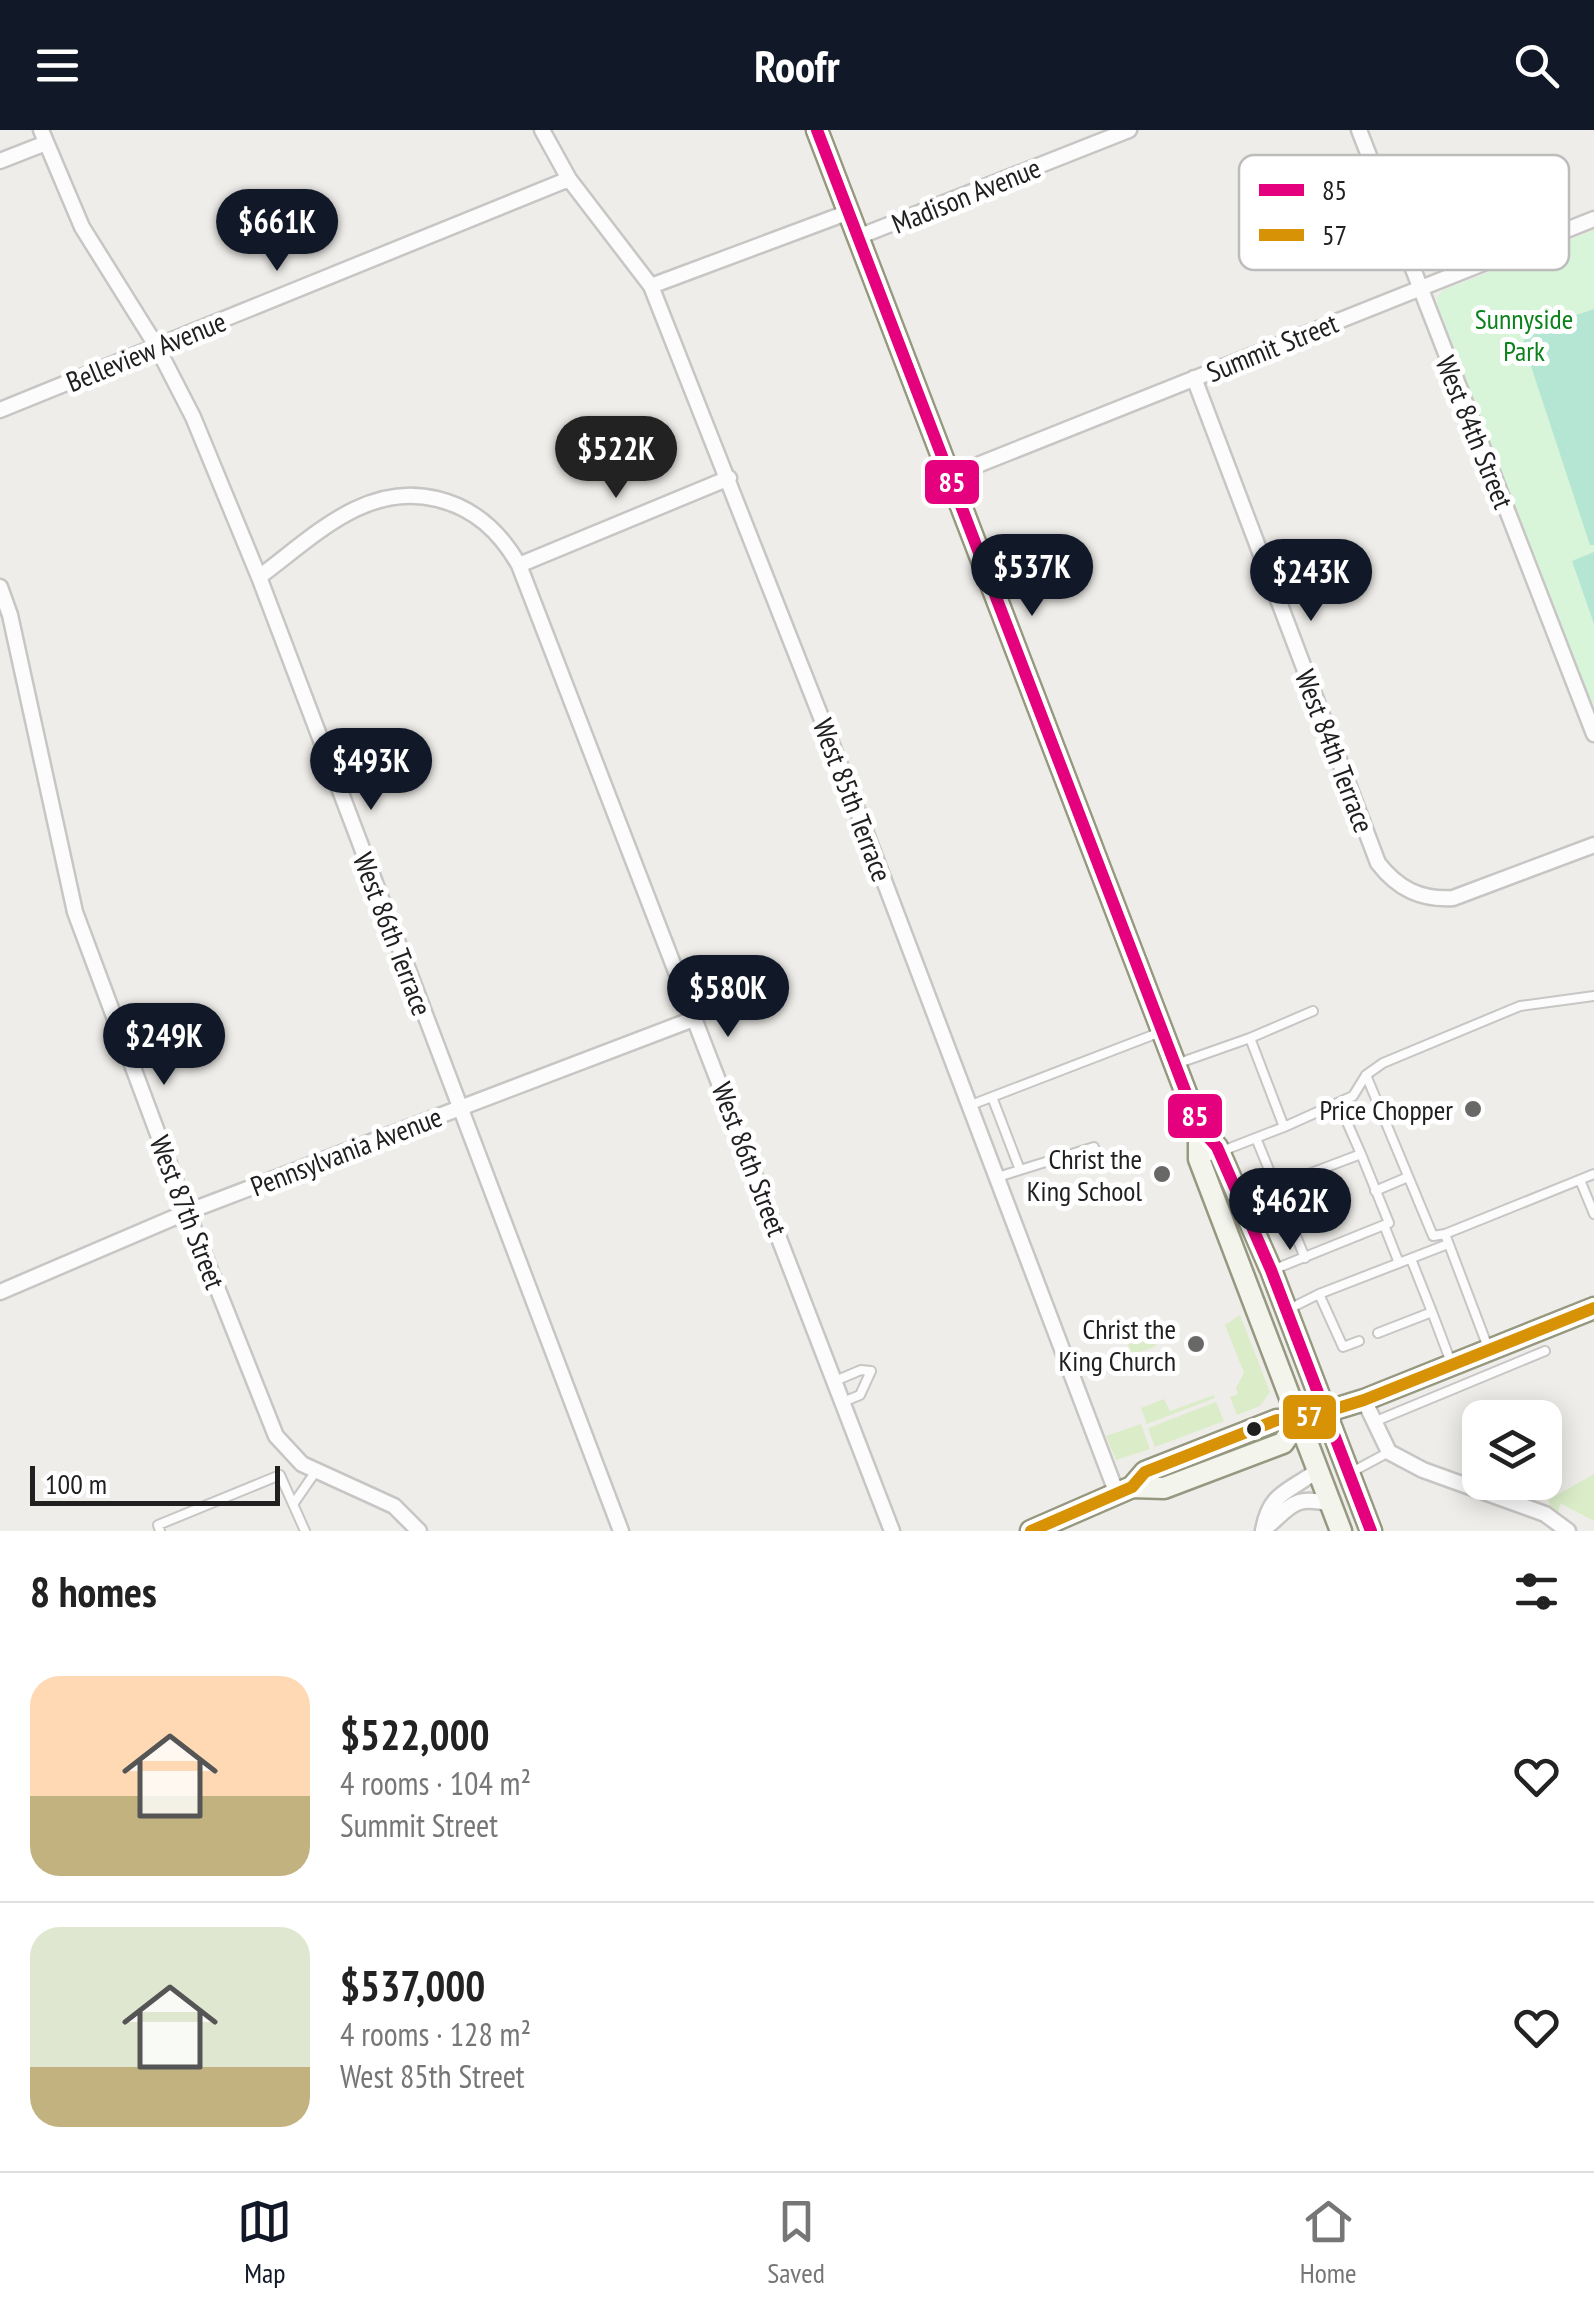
<!DOCTYPE html>
<html lang="en">
<head>
<meta charset="utf-8">
<style>
	:root { --surface:#fff; --page:#f2f2f2; --text:#222; --muted:#767676; --line:#e0e0e0; --accent:#111827 }
	body { margin:0; font-family:"PT Sans Narrow",sans-serif; background:var(--page); color:var(--text); height:100vh; display:flex; flex-direction:column; font-size:38px; white-space:nowrap }
	* { box-sizing:border-box; margin:0 }
	p { font-size:32px; color:var(--muted) }
	.icon { flex:none; width:55px; height:55px; fill:none; stroke:currentColor; stroke-width:2; stroke-linecap:round; stroke-linejoin:round }
	.map { position:relative; height:1401px; overflow:hidden }
	.drawer { display:flex; flex-direction:column; background:var(--surface); flex:1 }
	.drawer>* { flex:none }
	.fabs { position:absolute; left:1462px; top:1270px; display:grid; gap:20px }
	.fabs a { display:grid; place-items:center; width:100px; height:100px; border-radius:20px; background:var(--surface); box-shadow:0 5px 25px #0003; font-size:50px }
	.scale { position:absolute; left:30px; bottom:25px; width:250px; box-sizing:border-box; padding-left:10px; border:5px solid #202020; border-top:0; font-size:28px; line-height:35px; white-space:nowrap; color:#202020; -webkit-text-stroke:8px #fff; paint-order:stroke }
	.price { position:absolute; translate:-50% -85px; padding:0 22px; border-radius:35px; background:var(--accent); color:#fff; font-size:32px; line-height:65px; filter:drop-shadow(0 2px 5px #0008) }
	.price::after { content:''; position:absolute; left:50%; top:60px; width:30px; height:22px; margin-left:-15px; background:inherit; clip-path:polygon(0 0,100% 0,50% 100%) }
	.price.active { background:#222; color:#fff }
	ul { padding:0; list-style:none }
	li { display:flex; align-items:center; gap:30px; height:250px; padding:0 30px }
	li+li { border-top:2px solid var(--line) }
	li span { display:grid; place-items:center; flex:none; width:280px; height:200px; border-radius:30px; color:#555 }
	li>.icon { margin-inline-start:auto }
	span .icon { width:120px; height:120px; fill:#fffc; stroke-width:1 }
	li b { font-size:42px }
	h2 { display:flex; justify-content:space-between; align-items:center; height:120px; padding:0 30px; font-size:42px }
	header { display:flex; justify-content:space-between; align-items:center; height:130px; padding:0 30px; background:var(--accent); color:#fff; font-size:45px; font-weight:700 }
	.tabs { display:flex; justify-content:space-around; align-items:center; height:140px; border-top:2px solid var(--line); background:var(--surface); font-size:28px; color:var(--muted) }
	.tabs a { display:grid; justify-items:center; gap:5px }
	.tabs .active { color:var(--accent) }
	.map>svg:first-child { display:block }
</style>
</head>
<body>
<header><svg class="icon" aria-label="menu" viewBox="0 0 24 24"><path d="M4 6h16M4 12h16M4 18h16"/></svg>Roofr<svg class="icon" aria-label="search" viewBox="0 0 24 24"><circle cx="10" cy="10" r="6"/><path d="M15 15l6 6"/></svg></header>
<div class="map">
<svg width="1594" height="1401" viewBox="0 0 1594 1401">
	<rect width="100%" height="100%" fill="#efede9"/>
	<path fill="#daecc8" d="M 1240,1185 L 1270,1262 L 1260,1276 L 1237,1285 L 1230,1267 L 1238,1264 L 1236,1258 L 1244,1243 L 1225,1195 Z
		M 1148,1195 L 1156,1216 L 1132,1225 L 1124,1204 Z
		M 1214,1265 L 1215,1268 L 1147,1294 L 1141,1278 L 1164,1269 L 1170,1281 Z
		M 1216,1272 L 1224,1291 L 1155,1317 L 1148,1298 Z
		M 1141,1294 L 1150,1319 L 1116,1330 L 1106,1306 Z
		M 1594,1344 L 1594,1391 L 1560,1373 L 1558,1385 L 1554,1385 L 1548,1370 Z"/>
	<path fill="#d8f4d9" d="M 1594,100 L 1594,579 L 1437,174 L 1437,167 L 1444,160 Z"/>
	<path fill="#b5e6d4" d="M 1594,179 L 1594,415 L 1590,415 L 1523,212 L 1529,201 Z
		M 1594,422 L 1594,494 L 1572,431 Z"/>
	<g fill="none" stroke-linecap="round" stroke-linejoin="round">
		<g stroke="#c7c6c5" stroke-width="12">
			<path id="lane" d="M 1250,908 L 1313,881
				M 1179,933 L 1250,908 L 1284,997 L 1199,1030
				M 1366,945 L 1433,1106 L 1445,1104
				M 992,967 L 1020,1040 L 998,1047
				M 1339,974 L 1361,1024
				M 971,975 L 1158,903
				M 1284,997 L 1353,966 L 1366,945 L 1383,933 L 1520,876 L 1594,866
				M 1256,1008 L 1305,1128
				M 1020,1040 L 1094,1017
				M 1580,1050 L 1594,1084
				M 1375,1061 L 1408,1047
				M 1240,1070 L 1361,1024 L 1389,1093 L 1275,1139
				M 1384,1095 L 1399,1133
				M 1319,1164 L 1343,1217 L 1359,1211
				M 1287,1180 L 1319,1164 L 1448,1114
				M 1432,1182 L 1452,1235
				M 1378,1203 L 1432,1182 L 1411,1129
				M 1489,1220 L 1445,1104 L 1594,1044
				M 835,1251 L 861,1240 L 871,1241 L 860,1265 L 843,1272
				M 1376,1291 L 1545,1221
				M 1350,1343 L 1389,1322
				M 294,1373 L 316,1341
				M 160,1401 L 158,1395 L 280,1345 L 305,1401"/>
		</g>
		<g stroke="#c7c6c5" stroke-width="19">
			<path id="street" d="M 41,0 L 82,97 L 157,217 L 193,287 L 259,447 L 621,1401
				M 542,0 L 569,49 L 651,156 L 845,648 L 1117,1364
				M 1359,0 L 1594,604
				M 0,31 L 46,13
				M 858,107 L 1129,0
				M 651,156 L 849,82
				M 1194,248 L 1378,733 C 1398,759 1421,770 1453,768 L 1594,715
				M 0,280 L 569,49
				M 950,346 L 1594,89
				M 519,435 L 729,348
				M 259,447 C 312,408 366,351 437,369 C 475,378 500,402 519,435 L 892,1401
				M 0,457 L 10,485 L 75,782 L 187,1082 L 276,1306 L 302,1334 L 394,1376 L 419,1401
				M 0,1162 L 187,1082 L 696,888
				M 1364,1270 L 1389,1322 L 1423,1340 L 1545,1384 L 1568,1401
				M 1263,1400 C 1291,1378 1291,1364 1331,1374
				M 1263,1401 C 1269,1362 1289,1362 1318,1340"/>
		</g>
		<g stroke="#969980" stroke-width="25">
			<path id="secondary" d="M 817,0 L 1199,997 L 1217,1017 L 1271,1140 L 1371,1401
				M 1199,997 L 1199,1029 L 1341,1401
				M 1132,1357 L 1164,1358 L 1283,1313 L 1299,1290
				M 1031,1401 L 1132,1357 L 1145,1342 L 1277,1290 L 1299,1290 L 1364,1270 L 1594,1178"/>
		</g>
		<use href="#lane" stroke="#fdfcfc" stroke-width="8"/>
		<use href="#street" stroke="#fdfcfc" stroke-width="14"/>
		<use href="#secondary" stroke="#f3f4ec" stroke-width="20"/>
		<g stroke="#fff" stroke-width="20">
			<path id="bus-1" d="M 817,0 L 1199,997 L 1217,1017 L 1271,1140 L 1371,1401"/>
		</g>
		<g stroke="#fff" stroke-width="20">
			<path id="bus-2" d="M 1031,1401 L 1132,1357 L 1145,1342 L 1277,1290 L 1299,1290 L 1364,1270 L 1594,1178"/>
		</g>
		<use href="#bus-1" stroke="#e5007d" stroke-width="12"/>
		<use href="#bus-2" stroke="#d79205" stroke-width="12"/>
	</g>
	<g fill="#686866" stroke="#fff" stroke-width="4">
		<circle cx="1473" cy="979" r="10"/>
		<circle cx="1162" cy="1044" r="10"/>
		<circle cx="1196" cy="1214" r="10"/>
	</g>
	<circle fill="#202020" stroke="#fff" stroke-width="4" cx="1254" cy="1299" r="9"/>
	<g text-anchor="middle" dominant-baseline="central" stroke-width="10" stroke-linejoin="round" paint-order="stroke">
		<g font-size="28" fill="#202020" stroke="#fff">
			<text transform="translate(966 65) rotate(-22)">Madison Avenue</text>
			<text transform="translate(1272 217) rotate(-22)">Summit Street</text>
			<text transform="translate(146 221) rotate(-22)">Belleview Avenue</text>
			<text transform="translate(1475 302) rotate(68)">West 84th Street</text>
			<text transform="translate(1335 621) rotate(69)">West 84th Terrace</text>
			<text transform="translate(853 670) rotate(69)">West 85th Terrace</text>
			<text transform="translate(393 804) rotate(69)">West 86th Terrace</text>
			<text transform="translate(346 1021) rotate(-21)">Pennsylvania Avenue</text>
			<text transform="translate(750 1029) rotate(69)">West 86th Street</text>
			<text transform="translate(188 1082) rotate(69)">West 87th Street</text>
		</g>
		<g font-size="28" fill="#0b821c" stroke="#fff">
			<text x="1524" y="188">Sunnyside<tspan x="1524" dy="32">Park</tspan></text>
		</g>
		<g font-size="28" fill="#202020" stroke="#fff" text-anchor="end">
			<text x="1453" y="979">Price Chopper</text>
			<text x="1142" y="1028">Christ the<tspan x="1142" dy="32">King School</tspan></text>
			<text x="1176" y="1198">Christ the<tspan x="1176" dy="32">King Church</tspan></text>
		</g>
	</g>
	<rect x="1239" y="25" width="330" height="115" rx="15" fill="#fff" stroke="#bcbcbc" stroke-width="2.5"/>
	<rect x="1259" y="54" width="45" height="12" fill="#e5007d"/>
	<rect x="1259" y="99" width="45" height="12" fill="#d79205"/>
	<g font-size="28" fill="#202020">
		<text x="1322" y="70">85</text>
		<text x="1322" y="115">57</text>
	</g>
	<g stroke="#fff" stroke-width="4">
		<rect x="923" y="328" width="58" height="48" rx="10" fill="#e5007d"/>
		<rect x="1166" y="962" width="58" height="48" rx="10" fill="#e5007d"/>
		<rect x="1281" y="1263" width="57" height="48" rx="10" fill="#d79205"/>
	</g>
	<g font-size="28" text-anchor="middle" font-weight="bold" fill="#fff">
		<text x="952" y="362">85</text>
		<text x="1195" y="996">85</text>
		<text x="1309" y="1296">57</text>
	</g>
</svg>
<div class="fabs">
<a><svg class="icon" aria-label="layers" viewBox="0 0 24 24"><path d="M12 4l9 5-9 5-9-5zM3 14l9 5 9-5"/></svg></a>
</div>
<div class="scale">100 m</div>
<b class="price" style="left:277px;top:144px">$661K</b>
<b class="price active" style="left:616px;top:371px">$522K</b>
<b class="price" style="left:1032px;top:489px">$537K</b>
<b class="price" style="left:1311px;top:494px">$243K</b>
<b class="price" style="left:371px;top:683px">$493K</b>
<b class="price" style="left:728px;top:910px">$580K</b>
<b class="price" style="left:164px;top:958px">$249K</b>
<b class="price" style="left:1290px;top:1123px">$462K</b>
</div>
<section class="drawer">
<h2>8 homes<svg class="icon" aria-label="filters" viewBox="0 0 24 24"><path d="M4 7h16M4 17h16"/><circle cx="9" cy="7" r="2"/><circle cx="15" cy="17" r="2"/></svg></h2>
<ul>
<li><span style="background:linear-gradient(#ffd9b3 60%,#c2b280 0)"><svg class="icon" aria-label="home" viewBox="0 0 24 24"><path d="M3 11l9-7 9 7M6 9v11h12V9"/></svg></span><div><b>$522,000</b><p>4 rooms · 104 m²</p><p>Summit Street</p></div><svg class="icon" aria-label="heart" viewBox="0 0 24 24"><path d="M12 20l-8-8c-3-5 5-10 8-4 3-6 11-1 8 4z"/></svg></li>
<li><span style="background:linear-gradient(#dfe7d0 70%,#c2b280 0)"><svg class="icon" aria-label="home" viewBox="0 0 24 24"><path d="M3 11l9-7 9 7M6 9v11h12V9"/></svg></span><div><b>$537,000</b><p>4 rooms · 128 m²</p><p>West 85th Street</p></div><svg class="icon" aria-label="heart" viewBox="0 0 24 24"><path d="M12 20l-8-8c-3-5 5-10 8-4 3-6 11-1 8 4z"/></svg></li>
</ul>
</section>
<nav class="tabs">
<a class="active"><svg class="icon" aria-label="map" viewBox="0 0 24 24"><path d="M3 6l6-2 6 2 6-2v14l-6 2-6-2-6 2zM9 4v14M15 6v14"/></svg>Map</a>
<a><svg class="icon" aria-label="saved" viewBox="0 0 24 24"><path d="M7 4h10v16l-5-4-5 4z"/></svg>Saved</a>
<a><svg class="icon" aria-label="home" viewBox="0 0 24 24"><path d="M3 11l9-7 9 7M6 9v11h12V9"/></svg>Home</a>
</nav>
</body>
</html>
